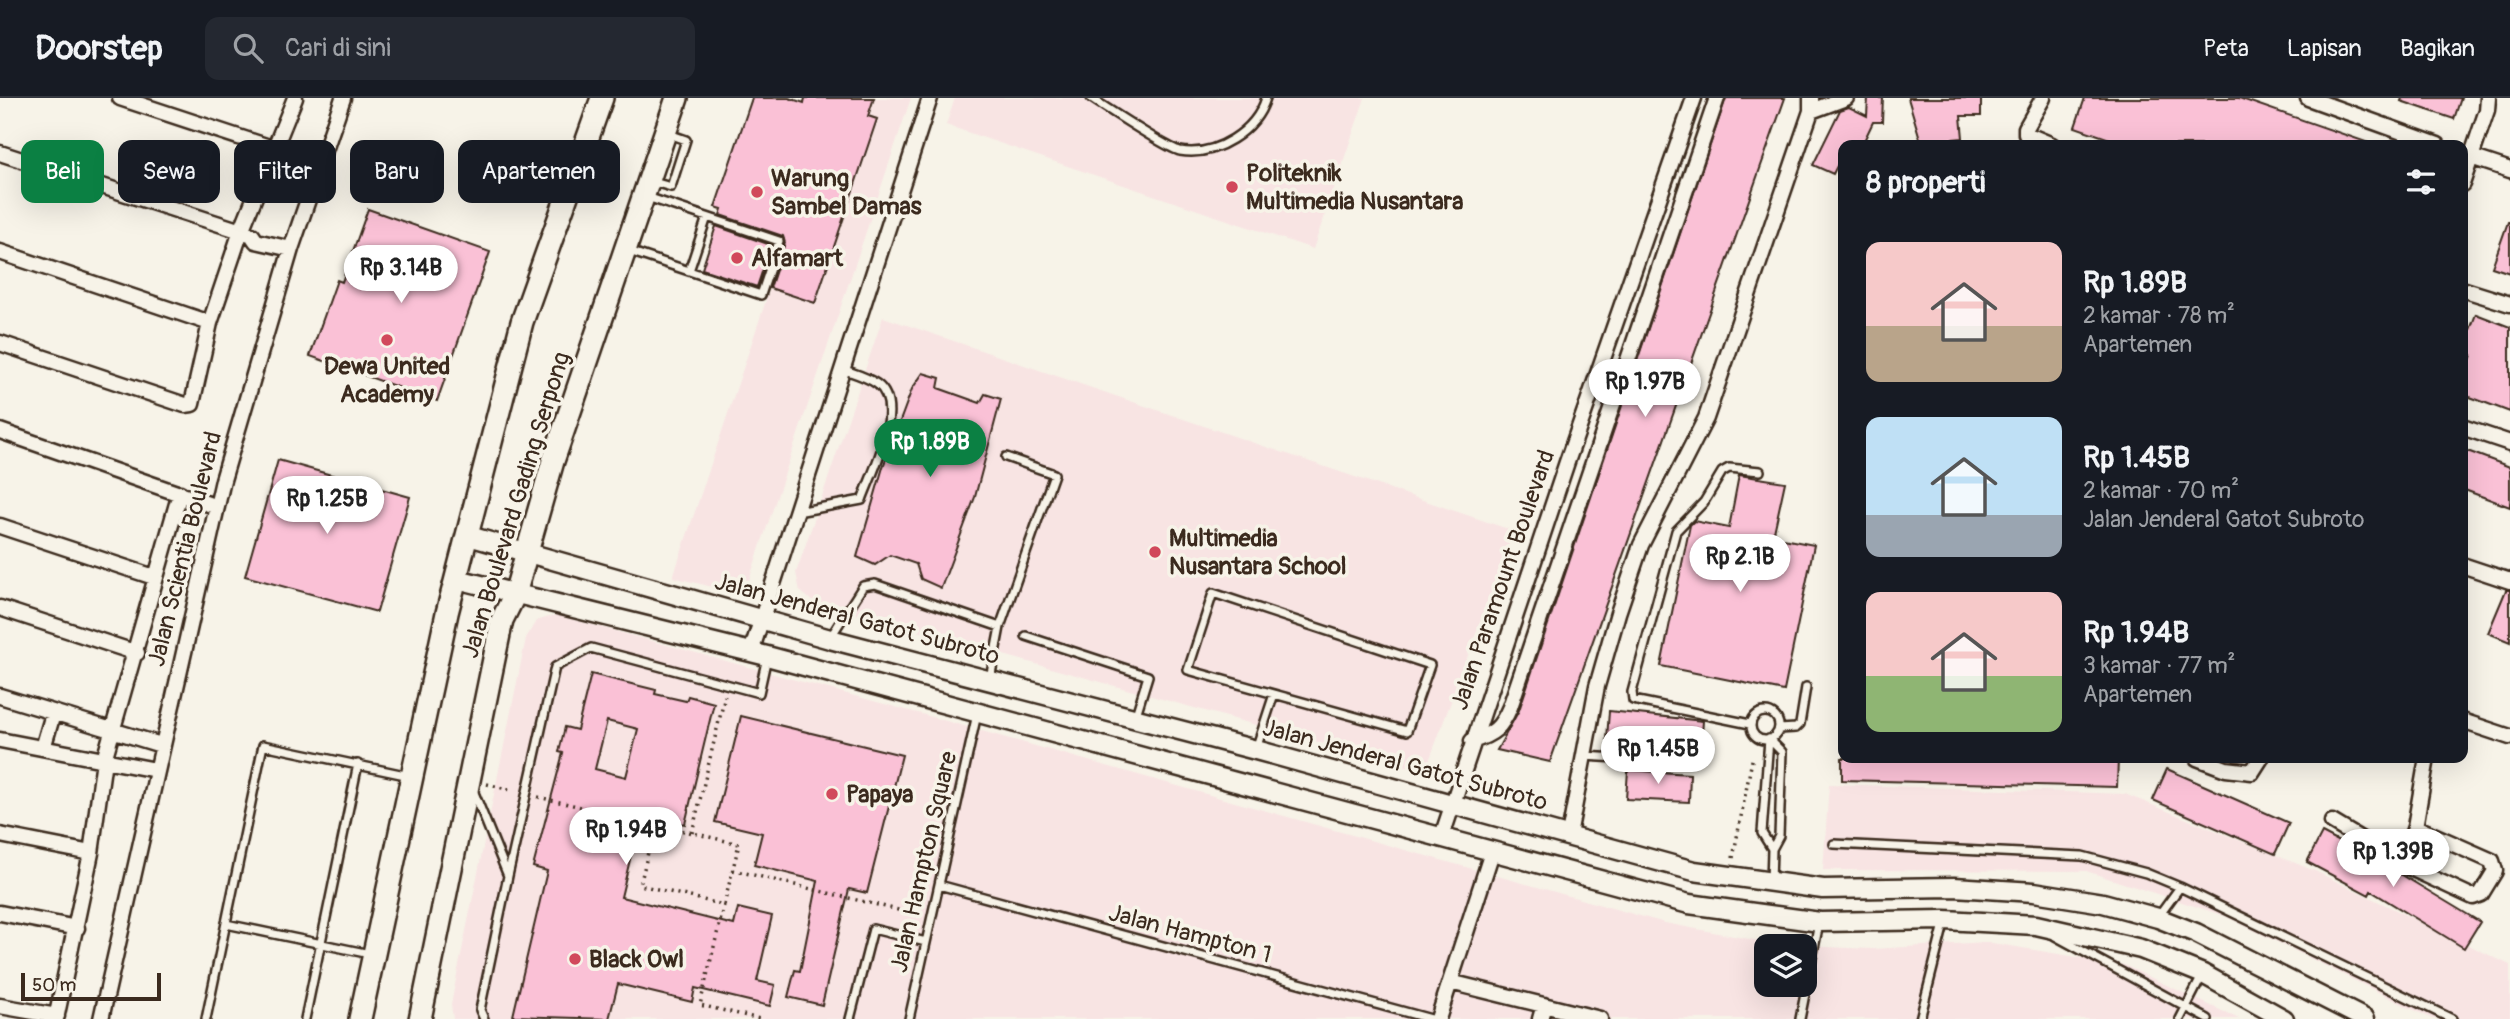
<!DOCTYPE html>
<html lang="id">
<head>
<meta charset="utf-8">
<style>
	:root { --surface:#171b24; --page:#242831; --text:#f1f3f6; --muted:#9ea1a6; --line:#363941; --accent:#0b8043 }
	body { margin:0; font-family:Pangolin,sans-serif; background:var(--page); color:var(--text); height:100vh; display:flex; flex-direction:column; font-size:26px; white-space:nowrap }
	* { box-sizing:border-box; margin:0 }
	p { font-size:23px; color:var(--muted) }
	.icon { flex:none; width:38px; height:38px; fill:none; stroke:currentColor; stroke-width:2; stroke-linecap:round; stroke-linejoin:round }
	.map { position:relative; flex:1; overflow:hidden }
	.sheet { position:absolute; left:1838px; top:42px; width:630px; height:623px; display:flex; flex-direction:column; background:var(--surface); border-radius:14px; box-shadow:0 7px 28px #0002 }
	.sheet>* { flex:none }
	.guide { position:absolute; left:21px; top:42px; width:665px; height:63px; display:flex; gap:14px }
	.tools { position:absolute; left:1754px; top:836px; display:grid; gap:14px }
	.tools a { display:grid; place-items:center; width:63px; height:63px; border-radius:14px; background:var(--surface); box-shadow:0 7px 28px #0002; font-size:35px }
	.scale { position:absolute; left:21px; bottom:18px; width:140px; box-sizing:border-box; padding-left:7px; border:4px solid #3b2a1e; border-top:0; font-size:19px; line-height:24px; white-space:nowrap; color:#3b2a1e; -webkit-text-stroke:5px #f7f3e8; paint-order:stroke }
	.price { position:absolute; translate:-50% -60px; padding:0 16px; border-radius:24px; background:#fff; color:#222; font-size:23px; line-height:46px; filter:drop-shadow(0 2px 4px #0008) }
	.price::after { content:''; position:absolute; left:50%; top:42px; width:21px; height:16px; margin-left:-10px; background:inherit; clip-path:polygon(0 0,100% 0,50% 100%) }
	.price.on { background:var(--accent); color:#fff }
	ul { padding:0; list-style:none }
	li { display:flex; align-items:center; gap:21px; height:175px; padding:0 28px }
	li span { display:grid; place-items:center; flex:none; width:196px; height:140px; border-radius:14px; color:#555 }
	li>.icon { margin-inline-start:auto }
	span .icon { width:84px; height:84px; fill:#fffc; stroke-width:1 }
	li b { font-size:30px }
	h2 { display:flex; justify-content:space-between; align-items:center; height:84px; padding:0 28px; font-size:30px }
	.tag { padding:0 24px; border-radius:14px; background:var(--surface); box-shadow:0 7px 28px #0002; font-size:24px; line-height:63px }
	.tag.on { background:var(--accent); color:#fff }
	header { display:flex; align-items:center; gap:42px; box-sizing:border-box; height:98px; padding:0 35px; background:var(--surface); border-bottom:2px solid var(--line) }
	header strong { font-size:33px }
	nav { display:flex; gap:38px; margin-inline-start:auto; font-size:24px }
	.search { width:490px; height:63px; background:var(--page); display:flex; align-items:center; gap:18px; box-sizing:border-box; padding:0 24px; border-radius:14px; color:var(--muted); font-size:26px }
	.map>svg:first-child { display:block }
</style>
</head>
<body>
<header>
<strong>Doorstep</strong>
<div class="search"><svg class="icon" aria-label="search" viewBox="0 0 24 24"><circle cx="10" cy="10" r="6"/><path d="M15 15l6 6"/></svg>Cari di sini</div>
<nav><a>Peta</a><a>Lapisan</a><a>Bagikan</a></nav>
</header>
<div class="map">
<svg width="2510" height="921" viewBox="0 0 2510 921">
	<rect width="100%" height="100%" fill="#f7f3e8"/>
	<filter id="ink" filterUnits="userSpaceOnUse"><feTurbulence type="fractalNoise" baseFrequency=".0143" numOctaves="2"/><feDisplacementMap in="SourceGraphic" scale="14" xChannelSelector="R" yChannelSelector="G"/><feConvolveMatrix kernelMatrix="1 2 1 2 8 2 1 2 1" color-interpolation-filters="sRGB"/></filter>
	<g filter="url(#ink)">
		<path fill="#f8e4e3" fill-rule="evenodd" d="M 834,0 L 911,0 L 744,497 L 673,479 Z
			M 955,0 L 1365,0 L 1313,151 L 946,27 Z
			M 883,219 L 1514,433 L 1425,674 L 813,504 L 800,493 L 796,475 Z
			M 556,517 L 925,617 L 1665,825 L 1781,847 L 1873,851 L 1986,844 L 2124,867 L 2239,921 L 453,921 L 451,906 L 526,540 L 536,523 ZM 1766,849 L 1804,849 L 1804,887 L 1766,887 Z
			M 1829,686 L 2125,696 L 2315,773 L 2510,867 L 2510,921 L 2432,921 L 2225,818 L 2086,773 L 1823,772 Z"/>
		<path fill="#fac1d6" stroke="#3b2a1e" stroke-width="2" fill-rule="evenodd" d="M 752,0 L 789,0 L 804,5 L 805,0 L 874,0 L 868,18 L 877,21 L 815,205 L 770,190 L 785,145 L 783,138 L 720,117 L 722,111 L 715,109 Z
			M 1726,0 L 1785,0 L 1550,664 L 1497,652 L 1519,612 Z
			M 1868,0 L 1883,0 L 1882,24 L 1873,24 L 1862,47 L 1843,47 L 1843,56 L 1833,76 L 1813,67 L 1840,12 L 1849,9 L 1867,18 Z
			M 1908,0 L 1981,0 L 1981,18 L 1961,18 L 1963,40 L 1921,44 Z
			M 2085,0 L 2239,0 L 2369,45 L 2368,47 L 2127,47 L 2075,29 Z
			M 2402,0 L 2461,0 L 2454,21 L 2401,3 Z
			M 368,111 L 490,154 L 437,303 L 310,258 L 337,182 L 342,184 Z
			M 2508,124 L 2510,124 L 2510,175 L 2492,169 Z
			M 716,128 L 771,147 L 757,189 L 702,171 Z
			M 2476,216 L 2510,229 L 2510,314 L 2462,296 L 2462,282 L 2472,257 L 2462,253 Z
			M 923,275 L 940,280 L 938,290 L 980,305 L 985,296 L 1001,301 L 975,399 L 941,490 L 921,481 L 916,466 L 890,457 L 875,467 L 857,459 L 883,369 L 912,291 Z
			M 2462,351 L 2510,369 L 2510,409 L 2462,391 Z
			M 278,362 L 410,399 L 377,514 L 245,478 Z
			M 1739,377 L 1785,384 L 1773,439 L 1814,447 L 1784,593 L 1661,568 L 1690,427 L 1694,423 L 1729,430 Z
			M 2506,492 L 2510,492 L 2510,544 L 2488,535 Z
			M 591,576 L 656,592 L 655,596 L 686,603 L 688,598 L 714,605 L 685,726 L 641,716 L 621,799 L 734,827 L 738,810 L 772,818 L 757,883 L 775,887 L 770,908 L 695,890 L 692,904 L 618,886 L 609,921 L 513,918 L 547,773 L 533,769 L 563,655 L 559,654 L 565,629 L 577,632 ZM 607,623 L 638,631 L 626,679 L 595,671 Z
			M 1609,613 L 1703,623 L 1701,649 L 1607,641 Z
			M 741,618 L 902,657 L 867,795 L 849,791 L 822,907 L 788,899 L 795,872 L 800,873 L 818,783 L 754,767 L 762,735 L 715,724 Z
			M 1842,660 L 2118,660 L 2117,689 L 1842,682 Z
			M 2167,671 L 2289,725 L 2275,756 L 2153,702 Z
			M 1628,672 L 1690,676 L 1689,704 L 1626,701 Z
			M 2322,735 L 2402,777 L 2480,824 L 2464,850 L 2371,793 L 2369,797 L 2307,764 Z"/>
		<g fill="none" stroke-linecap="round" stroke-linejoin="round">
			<g stroke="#3b2a1e" stroke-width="12">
				<path id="service" d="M 1091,0 C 1107,10 1166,50 1180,53 C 1216,59 1256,33 1266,0
					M 650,83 L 671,89 L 686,42 L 669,36
					M 626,152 L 761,197 L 779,143 L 647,99
					M 689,173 L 707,119
					M 797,414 L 862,402 C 872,374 907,308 877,286 C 868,279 853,275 842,271
					M 1213,495 L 1430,567 L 1407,633 L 1188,572 Z
					M 1026,538 L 1148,578 L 1135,620
					M 830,540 L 863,488 L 875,486 L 1000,529
					M 990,581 L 1000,529 L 1054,376 L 1006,359
					M1751 628a14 14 0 1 1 28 0a14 14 0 1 1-28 0Z
					M 1750,626 L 1633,602 L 1632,594 L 1676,433 L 1704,404 L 1722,374 L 1729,370 L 1760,373
					M 1779,631 L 1796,630 L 1800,626 L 1806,589
					M 1769,641 L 1782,654 L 1779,738 L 1772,751 L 1771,784
					M 1769,641 L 1762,735 L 1772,751
					M 1256,651 L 1274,596
					M 1583,658 L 1654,662
					M 473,692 L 508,778 L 480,912 L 484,921
					M 1834,746 L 2082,758 L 2146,775 L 2180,789 L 2452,921
					M 508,778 L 555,569 L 591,550 L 759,595 L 767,559
					M 939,787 L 1431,921
					M 2158,819 L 2180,789
					M 226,826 L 370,856
					M 2055,838 L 2208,921
					M 206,921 L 263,647 L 410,678
					M 305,921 L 358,666
					M 850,921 L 873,831 L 926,844
					M 909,921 L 977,616
					M 1800,921 L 1819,825
					M 1920,921 L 1945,822
					M 2180,921 L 2203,876"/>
			</g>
			<g stroke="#3b2a1e" stroke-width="19">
				<path id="minor" d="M 120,0 L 275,51
					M 1811,0 L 1811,13 L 1846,0
					M 2043,0 L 2026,30 L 2026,36 L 2052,47
					M 2308,0 L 2438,47
					M 0,55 L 241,133 L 252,137 L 256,143 L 291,151
					M 2465,57 L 2510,72
					M 2462,86 L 2487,12 L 2488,0
					M 0,154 L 210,225
					M 2462,191 L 2510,206
					M 0,245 L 185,307 L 192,306 L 210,225 L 241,133 L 295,0
					M 2462,329 L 2510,345
					M 0,333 L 217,409
					M 0,428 L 154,479
					M 2462,467 L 2510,483
					M 0,510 L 137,555
					M 751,554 L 930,0
					M 0,598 L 161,647
					M 2462,623 L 2510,639
					M 0,642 L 156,672
					M 1472,643 C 1494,636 1501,630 1510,609 L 1717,0
					M 43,650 L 53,616
					M 2197,660 L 2226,671 L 2252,674 L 2261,660
					M 2332,724 L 2402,766 L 2473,799 L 2481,796 L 2495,773 L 2492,763 L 2415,729
					M 0,737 L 91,755
					M 1569,737 L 1597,588 L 1618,515 L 1641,447 L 1706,320 L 1811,13
					M 1441,741 L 1567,364 L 1694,0
					M 2402,766 L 2415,729 L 2427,660
					M 0,815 L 77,830
					M 1450,884 L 1600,921
					M 0,908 L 57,918
					M 56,921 L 91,755 L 104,662 L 180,395
					M 101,921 L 223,382 L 291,151 L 343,0
					M 1438,921 L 1492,754
					M 1540,921 L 1544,907"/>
			</g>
			<g stroke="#3b2a1e" stroke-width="23">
				<path id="tertiary" d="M 469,438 L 830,541 L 1256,652 L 1694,773 L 1823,791 L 1954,789 L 2034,794 L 2103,805 L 2158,820 L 2196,835 L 2365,921
					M 457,481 L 767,558 L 1689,806 L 1820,824 L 1945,822 L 2036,827 L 2141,851 L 2203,876 L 2284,921"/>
			</g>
			<g stroke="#3b2a1e" stroke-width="26">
				<path id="secondary" d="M 360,921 L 447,515 L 522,224 L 602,0
					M 420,921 L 502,522 L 515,496 L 553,363 L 677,0"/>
			</g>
			<path stroke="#3b2a1e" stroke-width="3.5" stroke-dasharray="2 5" stroke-linecap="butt" d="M 487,686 L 514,693
				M 538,699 L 655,726
				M 655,726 L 739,746 L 724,807 L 640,787 Z
				M 692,735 L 725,598
				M 1733,760 L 1753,657
				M 733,772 L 919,817
				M 724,807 L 700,907 L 760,921"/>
			<use href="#service" stroke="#f7f3e8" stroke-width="7"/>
			<use href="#minor" stroke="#f7f3e8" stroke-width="14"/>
			<use href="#tertiary" stroke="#f7f3e8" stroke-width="18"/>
			<use href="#secondary" stroke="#f7f3e8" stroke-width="21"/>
		</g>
	</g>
	<g fill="#d1495b" stroke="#f7f3e8" stroke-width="2.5">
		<circle cx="1232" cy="89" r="7"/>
		<circle cx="757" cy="94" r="7"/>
		<circle cx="737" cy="160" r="7"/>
		<circle cx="387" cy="242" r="7"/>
		<circle cx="1155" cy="454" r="7"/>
		<circle cx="832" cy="696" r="7"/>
		<circle cx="575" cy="861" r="7"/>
	</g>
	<g text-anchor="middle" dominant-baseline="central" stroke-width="7" stroke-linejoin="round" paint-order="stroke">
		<g font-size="24" font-weight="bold" fill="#3b2a1e" stroke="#f7f3e8" text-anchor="start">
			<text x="1246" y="75">Politeknik<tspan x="1246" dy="28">Multimedia Nusantara</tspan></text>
			<text x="771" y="80">Warung<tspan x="771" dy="28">Sambel Damas</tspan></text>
			<text x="751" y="160">Alfamart</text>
			<text x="387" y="268" text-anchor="middle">Dewa United<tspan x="387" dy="28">Academy</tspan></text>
			<text x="1169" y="440">Multimedia<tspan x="1169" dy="28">Nusantara School</tspan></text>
			<text x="846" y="696">Papaya</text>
			<text x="589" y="861">Black Owl</text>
		</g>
		<g font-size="24" fill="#3b2a1e" stroke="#f7f3e8">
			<text transform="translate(516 407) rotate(-73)">Jalan Boulevard Gading Serpong</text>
			<text transform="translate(185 451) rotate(-76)">Jalan Scientia Boulevard</text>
			<text transform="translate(1503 482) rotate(-71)">Jalan Paramount Boulevard</text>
			<text transform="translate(857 521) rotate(15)">Jalan Jenderal Gatot Subroto</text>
			<text transform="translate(1405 667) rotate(15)">Jalan Jenderal Gatot Subroto</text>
			<text transform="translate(924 764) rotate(-77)">Jalan Hampton Square</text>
			<text transform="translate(1190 836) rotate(15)">Jalan Hampton 1</text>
		</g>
	</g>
</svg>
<div class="tools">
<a><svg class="icon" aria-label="layers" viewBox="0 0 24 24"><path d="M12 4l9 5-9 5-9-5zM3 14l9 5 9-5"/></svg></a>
</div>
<div class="scale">50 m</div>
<b class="price" style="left:401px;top:207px">Rp 3.14B</b>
<b class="price" style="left:1645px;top:321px">Rp 1.97B</b>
<b class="price on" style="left:930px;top:381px">Rp 1.89B</b>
<b class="price" style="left:327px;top:438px">Rp 1.25B</b>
<b class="price" style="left:1740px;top:496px">Rp 2.1B</b>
<b class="price" style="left:1658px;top:688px">Rp 1.45B</b>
<b class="price" style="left:626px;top:769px">Rp 1.94B</b>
<b class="price" style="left:2393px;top:791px">Rp 1.39B</b>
<div class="guide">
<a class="tag on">Beli</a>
<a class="tag">Sewa</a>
<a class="tag">Filter</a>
<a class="tag">Baru</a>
<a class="tag">Apartemen</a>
</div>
<section class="sheet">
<h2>8 properti<svg class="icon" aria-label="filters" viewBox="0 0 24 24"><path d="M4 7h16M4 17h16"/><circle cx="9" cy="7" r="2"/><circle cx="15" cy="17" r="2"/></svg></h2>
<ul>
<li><span style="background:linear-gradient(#f6c9c9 60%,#b9a48a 0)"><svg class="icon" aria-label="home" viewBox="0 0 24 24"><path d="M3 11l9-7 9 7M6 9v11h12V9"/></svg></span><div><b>Rp 1.89B</b><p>2 kamar · 78 m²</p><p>Apartemen</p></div></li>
<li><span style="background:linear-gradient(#bfe0f5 70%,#9aa5b1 0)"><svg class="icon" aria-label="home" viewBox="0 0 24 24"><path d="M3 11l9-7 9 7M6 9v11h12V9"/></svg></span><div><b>Rp 1.45B</b><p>2 kamar · 70 m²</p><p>Jalan Jenderal Gatot Subroto</p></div></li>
<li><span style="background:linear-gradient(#f6c9c9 60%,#8fb573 0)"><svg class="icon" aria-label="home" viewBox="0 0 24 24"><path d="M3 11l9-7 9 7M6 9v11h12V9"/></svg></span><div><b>Rp 1.94B</b><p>3 kamar · 77 m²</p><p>Apartemen</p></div></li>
</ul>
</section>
</div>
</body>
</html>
